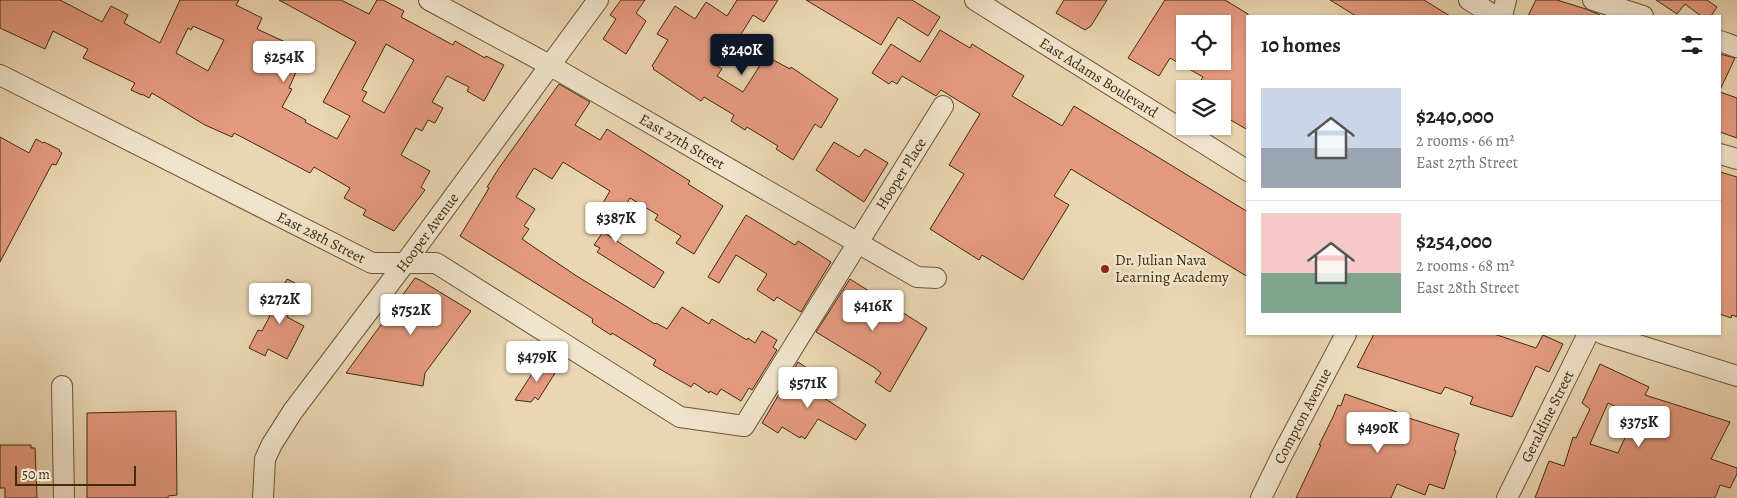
<!DOCTYPE html>
<html lang="en">
<head>
<meta charset="utf-8">
<style>
	:root { --surface:#fff; --page:#f2f2f2; --text:#202124; --muted:#757577; --line:#e0e0e0; --accent:#111827 }
	body { margin:0; font-family:Alegreya,serif; background:var(--page); color:var(--text); height:100vh; display:flex; flex-direction:column; font-size:19px; white-space:nowrap }
	* { box-sizing:border-box; margin:0 }
	p { font-size:16px; color:var(--muted) }
	.icon { flex:none; width:28px; height:28px; fill:none; stroke:currentColor; stroke-width:2; stroke-linecap:round; stroke-linejoin:round }
	.map { position:relative; flex:1; overflow:hidden }
	.details { position:absolute; left:1246px; top:15px; width:475px; height:320px; display:flex; flex-direction:column; background:var(--surface); border-radius:0px; box-shadow:0 1px 4px #0004 }
	.details>* { flex:none }
	.fabs { position:absolute; left:1176px; top:15px; display:grid; gap:10px }
	.fabs a { display:grid; place-items:center; width:55px; height:55px; border-radius:0px; background:var(--surface); box-shadow:0 1px 4px #0004; font-size:25px }
	.scale { position:absolute; left:15px; bottom:12px; width:121px; box-sizing:border-box; padding-left:5px; border:2px solid #412b0c; border-top:0; font-size:14px; line-height:18px; white-space:nowrap; color:#412b0c; -webkit-text-stroke:4px #f1e4cd; paint-order:stroke }
	.price { position:absolute; translate:-50% -42px; padding:0 11px; border-radius:5px; background:#fff; color:#222; font-size:16px; line-height:32px; filter:drop-shadow(0 1px 2px #0008) }
	.price::after { content:''; position:absolute; left:50%; top:30px; width:15px; height:11px; margin-left:-8px; background:inherit; clip-path:polygon(0 0,100% 0,50% 100%) }
	.price.on { background:var(--accent); color:#fff }
	ul { padding:0; list-style:none }
	li { display:flex; align-items:center; gap:15px; height:125px; padding:0 15px }
	li+li { border-top:1px solid var(--line) }
	li span { display:grid; place-items:center; flex:none; width:140px; height:100px; border-radius:0px; color:#555 }
	li>.icon { margin-inline-start:auto }
	span .icon { width:60px; height:60px; fill:#fffc; stroke-width:1 }
	li b { font-size:21px }
	h2 { display:flex; justify-content:space-between; align-items:center; height:60px; padding:0 15px; font-size:21px }
	.map>svg:first-child { display:block }
</style>
</head>
<body>
<div class="map">
<svg width="1737" height="498" viewBox="0 0 1737 498">
	<rect width="100%" height="100%" fill="#ead6b2"/>
	<filter id="stains"><feTurbulence type="fractalNoise" baseFrequency=".004" numOctaves="4"/><feColorMatrix values="0 0 0 0 .2 0 0 0 0 .09 0 0 0 0 .02 0 0 0 .5 -.17"/></filter>
	<radialGradient id="worn" r=".72"><stop offset=".6" stop-color="#630" stop-opacity="0"/><stop offset="1" stop-color="#630" stop-opacity=".3"/></radialGradient>
	<path fill="#e59a7f" stroke="#412b0c" fill-rule="evenodd" d="M 0,0 L 60,0 L 102,22 L 111,6 L 128,15 L 124,23 L 160,43 L 180,0 L 239,0 L 236,5 L 262,18 L 257,29 L 298,48 L 300,51 L 296,58 L 301,61 L 289,88 L 292,89 L 282,107 L 306,120 L 305,122 L 337,139 L 350,116 L 323,102 L 356,42 L 279,0 L 341,0 L 369,14 L 377,0 L 383,0 L 404,11 L 401,17 L 453,45 L 455,41 L 485,58 L 486,56 L 504,65 L 484,101 L 467,91 L 469,87 L 447,76 L 432,102 L 443,108 L 435,123 L 428,120 L 422,131 L 416,128 L 401,155 L 430,171 L 421,187 L 425,190 L 394,231 L 363,215 L 366,210 L 344,198 L 350,188 L 314,167 L 310,173 L 234,133 L 232,137 L 205,125 L 152,93 L 149,98 L 142,94 L 142,95 L 131,90 L 135,83 L 83,58 L 88,49 L 53,31 L 45,49 L 0,28 ZM 193,26 L 224,40 L 208,71 L 176,53 L 188,28 L 191,30 ZM 386,44 L 414,60 L 384,113 L 362,101 L 367,92 L 362,90 Z
		M 621,0 L 645,0 L 636,13 L 646,21 L 626,54 L 603,39 L 616,19 L 610,15 Z
		M 737,0 L 778,0 L 764,22 L 753,15 L 733,47 L 723,41 L 710,61 L 722,69 L 717,76 L 743,92 L 766,56 L 790,69 L 791,67 L 838,99 L 821,128 L 815,124 L 793,160 L 776,149 L 778,146 L 747,127 L 745,130 L 731,121 L 734,115 L 704,97 L 701,101 L 653,69 L 654,68 L 652,66 L 668,40 L 657,34 L 675,6 L 695,19 L 706,2 L 727,16 Z
		M 806,0 L 912,0 L 940,17 L 928,36 L 898,17 L 881,45 Z
		M 1064,0 L 1107,0 L 1091,26 L 1085,30 L 1056,13 Z
		M 1165,0 L 1225,0 L 1248,14 L 1248,130 L 1222,115 L 1222,89 L 1196,89 L 1203,77 L 1170,58 L 1159,76 L 1128,58 ZM 1185,24 L 1222,24 L 1222,61 L 1185,61 Z
		M 1330,0 L 1424,0 L 1450,16 L 1356,16 Z
		M 1536,0 L 1557,0 L 1586,9 L 1600,15 L 1600,16 L 1528,16 Z
		M 1656,0 L 1707,0 L 1717,7 L 1711,16 L 1701,16 L 1685,4 L 1677,14 Z
		M 940,30 L 970,48 L 972,44 L 1024,76 L 1012,96 L 1062,126 L 1074,106 L 1248,212 L 1248,277 L 1071,169 L 1054,196 L 1069,205 L 1023,280 L 982,255 L 979,260 L 930,229 L 964,174 L 949,165 L 980,114 L 941,90 L 936,96 L 902,76 L 897,84 L 892,81 L 889,84 L 872,73 L 891,44 L 920,62 Z
		M 1720,54 L 1735,58 L 1720,90 Z
		M 559,84 L 590,102 L 575,125 L 600,140 L 607,129 L 690,181 L 688,184 L 723,206 L 694,254 L 676,243 L 681,236 L 655,220 L 658,215 L 630,198 L 614,224 L 597,213 L 610,191 L 563,162 L 552,179 L 534,168 L 516,197 L 535,209 L 524,226 L 529,229 L 522,239 L 575,275 L 655,324 L 656,323 L 667,329 L 682,307 L 709,324 L 712,319 L 747,340 L 748,338 L 755,343 L 762,331 L 777,340 L 773,347 L 777,350 L 752,390 L 749,388 L 741,401 L 721,389 L 717,395 L 710,391 L 709,393 L 694,383 L 691,387 L 670,375 L 653,365 L 656,360 L 612,333 L 611,335 L 594,324 L 592,322 L 593,319 L 460,236 L 489,188 L 487,187 L 499,168 Z
		M 1720,92 L 1737,98 L 1737,138 L 1720,132 Z
		M 0,137 L 29,153 L 36,139 L 43,143 L 44,142 L 60,150 L 59,151 L 62,153 L 56,165 L 52,164 L 0,262 Z
		M 834,142 L 859,157 L 865,149 L 888,163 L 864,202 L 816,170 Z
		M 1720,172 L 1737,177 L 1737,317 L 1732,315 L 1731,318 L 1720,314 Z
		M 746,215 L 795,245 L 798,241 L 831,262 L 801,312 L 777,297 L 774,301 L 757,290 L 767,274 L 736,255 L 719,283 L 708,277 Z
		M 603,232 L 664,272 L 654,288 L 597,252 L 600,248 L 594,245 Z
		M 415,278 L 420,280 L 471,311 L 425,373 L 423,386 L 346,373 Z
		M 287,279 L 303,287 L 287,317 L 304,326 L 287,359 L 268,349 L 265,356 L 249,348 L 258,330 L 262,331 L 274,308 L 273,304 Z
		M 850,279 L 927,328 L 890,392 L 875,382 L 881,373 L 875,368 L 816,332 Z
		M 1374,334 L 1494,334 L 1536,348 L 1543,335 L 1563,344 L 1549,372 L 1536,366 L 1512,417 L 1470,404 L 1473,397 L 1445,387 L 1441,394 L 1357,367 Z
		M 541,360 L 557,370 L 538,400 L 535,397 L 531,402 L 515,400 Z
		M 798,362 L 810,370 L 805,382 L 814,389 L 813,391 L 866,425 L 856,440 L 818,419 L 805,439 L 801,436 L 800,438 L 782,427 L 778,433 L 762,423 Z
		M 1600,364 L 1649,387 L 1645,395 L 1730,422 L 1711,459 L 1737,468 L 1737,474 L 1730,488 L 1720,485 L 1715,498 L 1535,498 L 1549,461 L 1564,466 L 1573,437 L 1576,438 L 1590,409 L 1582,403 ZM 1608,403 L 1635,416 L 1618,453 L 1590,444 Z
		M 1345,394 L 1397,412 L 1396,414 L 1459,434 L 1454,450 L 1456,451 L 1444,489 L 1429,484 L 1425,495 L 1397,484 L 1391,498 L 1296,498 L 1321,445 L 1319,445 L 1333,417 L 1338,405 L 1341,406 Z
		M 176,411 L 177,495 L 168,496 L 168,498 L 87,498 L 87,413 Z
		M 0,445 L 31,445 L 31,448 L 35,448 L 37,498 L 5,498 L 5,488 L 0,488 Z"/>
	<g fill="none" stroke-linecap="round" stroke-linejoin="round">
		<g stroke="#6b5636" stroke-width="22">
			<g id="minor">
				<path id="s1" d="M 429,0 L 551,66 L 917,277 L 936,278"/>
				<path id="s2" d="M 975,0 L 1248,171"/>
				<path d="M 1469,0 L 1495,16"/>
				<path d="M 1593,0 L 1643,16"/>
				<path d="M 1502,16 L 1506,0"/>
				<path d="M 1720,41 L 1737,47"/>
				<path id="s3" d="M 0,75 L 372,263 L 436,263 L 680,417 L 744,426 L 943,106"/>
				<path d="M 1720,154 L 1737,159"/>
				<path d="M 1603,334 L 1737,376"/>
				<path d="M 62,386 L 64,498"/>
				<path id="s4" d="M 263,498 L 265,459 L 272,444 L 293,411 L 405,263 L 598,0"/>
				<path id="s5" d="M 1261,498 L 1283,453 L 1346,334"/>
				<path id="s6" d="M 1507,498 L 1588,334"/>
			</g>
		</g>
		<use href="#minor" stroke="#f1e4cd" stroke-width="20"/>
	</g>
	<circle fill="#8f2418" stroke="#f1e4cd" stroke-width="2" cx="1105" cy="269" r="5"/>
	<g text-anchor="middle" dominant-baseline="central" stroke-width="5" stroke-linejoin="round" paint-order="stroke">
		<g font-size="15" fill="#412b0c" stroke="#f1e4cd">
			<text stroke="none"><textPath href="#s2" startOffset="146">East Adams Boulevard</textPath></text>
			<text stroke="none"><textPath href="#s1" startOffset="290">East 27th Street</textPath></text>
			<text stroke="none"><textPath href="#s3" startOffset="1131">Hooper Place</textPath></text>
			<text stroke="none"><textPath href="#s4" startOffset="318">Hooper Avenue</textPath></text>
			<text stroke="none"><textPath href="#s3" startOffset="360">East 28th Street</textPath></text>
			<text stroke="none"><textPath href="#s5" startOffset="92">Compton Avenue</textPath></text>
			<text stroke="none"><textPath href="#s6" startOffset="91">Geraldine Street</textPath></text>
		</g>
		<g font-size="15" fill="#412b0c" stroke="#f1e4cd" text-anchor="start">
			<text x="1115" y="260">Dr. Julian Nava<tspan x="1115" dy="17">Learning Academy</tspan></text>
		</g>
	</g>
	<rect width="100%" height="100%" filter="url(#stains)"/>
	<rect width="100%" height="100%" fill="url(#worn)"/>
</svg>
<div class="fabs">
<a><svg class="icon" aria-label="locate" viewBox="0 0 24 24"><circle cx="12" cy="12" r="6"/><path d="M12 2v4M12 18v4M2 12h4M18 12h4"/></svg></a>
<a><svg class="icon" aria-label="layers" viewBox="0 0 24 24"><path d="M12 4l9 5-9 5-9-5zM3 14l9 5 9-5"/></svg></a>
</div>
<div class="scale">50 m</div>
<b class="price on" style="left:742px;top:76px">$240K</b>
<b class="price" style="left:284px;top:83px">$254K</b>
<b class="price" style="left:616px;top:244px">$387K</b>
<b class="price" style="left:280px;top:325px">$272K</b>
<b class="price" style="left:873px;top:332px">$416K</b>
<b class="price" style="left:411px;top:336px">$752K</b>
<b class="price" style="left:537px;top:383px">$479K</b>
<b class="price" style="left:808px;top:409px">$571K</b>
<b class="price" style="left:1639px;top:448px">$375K</b>
<b class="price" style="left:1378px;top:454px">$490K</b>
<section class="details">
<h2>10 homes<svg class="icon" aria-label="filters" viewBox="0 0 24 24"><path d="M4 7h16M4 17h16"/><circle cx="9" cy="7" r="2"/><circle cx="15" cy="17" r="2"/></svg></h2>
<ul>
<li><span style="background:linear-gradient(#c9d6e8 60%,#9aa5b1 0)"><svg class="icon" aria-label="home" viewBox="0 0 24 24"><path d="M3 11l9-7 9 7M6 9v11h12V9"/></svg></span><div><b>$240,000</b><p>2 rooms · 66 m²</p><p>East 27th Street</p></div></li>
<li><span style="background:linear-gradient(#f6c9c9 60%,#7fa58c 0)"><svg class="icon" aria-label="home" viewBox="0 0 24 24"><path d="M3 11l9-7 9 7M6 9v11h12V9"/></svg></span><div><b>$254,000</b><p>2 rooms · 68 m²</p><p>East 28th Street</p></div></li>
</ul>
</section>
</div>
</body>
</html>
